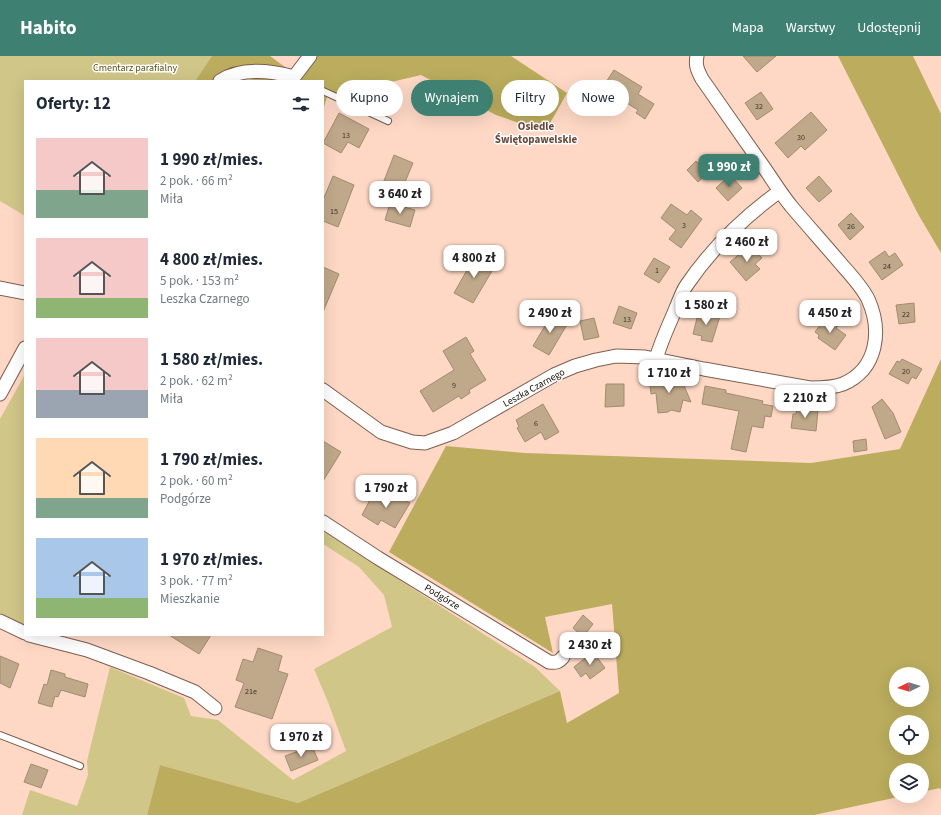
<!DOCTYPE html>
<html lang="pl">
<head>
<meta charset="utf-8">
<style>
	:root { --surface:#fff; --page:#f6f6f7; --text:#1f2937; --muted:#747a83; --accent:#3e8071 }
	body { margin:0; font-family:"Source Sans 3",sans-serif; background:var(--page); color:var(--text); height:100vh; display:flex; flex-direction:column; font-size:15px; white-space:nowrap }
	* { box-sizing:border-box; margin:0 }
	p { font-size:13px; color:var(--muted) }
	.icon { flex:none; width:22px; height:22px; fill:none; stroke:currentColor; stroke-width:2; stroke-linecap:round; stroke-linejoin:round }
	.map { position:relative; flex:1; overflow:hidden }
	.side { position:absolute; left:24px; top:24px; width:300px; height:556px; display:flex; flex-direction:column; background:var(--surface); border-radius:0px; box-shadow:0 4px 16px #0002 }
	.side>* { flex:none }
	.top-card { position:absolute; left:336px; top:24px; width:380px; height:36px; display:flex; gap:8px }
	.needle { width:26px; rotate:265deg }
	.tools { position:absolute; left:889px; top:611px; display:grid; gap:8px }
	.tools a { display:grid; place-items:center; width:40px; height:40px; border-radius:50%; background:var(--surface); box-shadow:0 4px 16px #0002; font-size:20px }
	.price { position:absolute; translate:-50% -34px; padding:0 9px; border-radius:8px; background:#fff; color:#222; font-size:13px; line-height:26px; filter:drop-shadow(0 1px 2px #0008) }
	.price::after { content:''; position:absolute; left:50%; top:24px; width:12px; height:9px; margin-left:-6px; background:inherit; clip-path:polygon(0 0,100% 0,50% 100%) }
	.price.on { background:var(--accent); color:#fff }
	ul { padding:0; list-style:none }
	li { display:flex; align-items:center; gap:12px; height:100px; padding:0 12px }
	li span { display:grid; place-items:center; flex:none; width:112px; height:80px; border-radius:0px; color:#555 }
	li>.icon { margin-inline-start:auto }
	span .icon { width:48px; height:48px; fill:#fffc; stroke-width:1 }
	li b { font-size:17px }
	h2 { display:flex; justify-content:space-between; align-items:center; height:48px; padding:0 12px; font-size:17px }
	.chip { padding:0 14px; border-radius:18px; background:var(--surface); box-shadow:0 4px 16px #0002; font-size:14px; line-height:36px }
	.chip.on { background:var(--accent); color:#fff }
	header { display:flex; align-items:center; gap:24px; box-sizing:border-box; height:56px; padding:0 20px; background:var(--accent); color:#fff }
	header strong { font-size:19px }
	nav { display:flex; gap:22px; margin-inline-start:auto; font-size:14px }
	.map>svg:first-child { display:block }
</style>
</head>
<body>
<header>
<strong>Habito</strong>
<nav><a>Mapa</a><a>Warstwy</a><a>Udostępnij</a></nav>
</header>
<div class="map">
<svg width="941" height="759" viewBox="0 0 941 759">
	<rect width="100%" height="100%" fill="#fed8c5"/>
	<path fill="#d0c688" d="M 0,0 L 212,0 L 196,25 L 25,25 L 25,160 L 0,145 Z
		M 25,318 L 25,569 L 0,557 L 0,363 Z
		M 323,475 L 535,611 L 560,635 L 298,747 L 160,709 L 147,759 L 22,759 L 30,734 L 77,750 L 88,719 L 87,705 L 110,611 L 184,642 L 191,660 L 218,664 L 293,724 L 346,695 L 328,646 L 314,613 L 392,571 L 384,539 L 359,511 L 323,488 Z"/>
	<path fill="#bbad5d" fill-rule="evenodd" d="M 212,0 L 270,0 L 285,11 L 214,24 L 196,24 Z
		M 316,0 L 511,0 L 567,37 L 545,76 L 496,59 L 421,19 L 327,41 L 323,54 L 323,25 L 243,25 L 291,17 Z
		M 838,0 L 913,0 L 941,58 L 941,197 L 918,158 Z
		M 941,303 L 941,735 L 940,732 L 922,736 L 922,714 L 896,714 L 896,740 L 903,740 L 814,759 L 147,759 L 160,709 L 298,747 L 560,635 L 567,667 L 619,637 L 612,548 L 545,561 L 553,597 L 389,496 L 446,390 L 525,397 L 811,407 L 900,393 ZM 896,618 L 922,618 L 922,644 L 896,644 ZM 896,666 L 922,666 L 922,692 L 896,692 Z"/>
	<path fill="#c0a88a" stroke="#a28c6e" d="M 743,0 L 776,0 L 757,16 Z
		M 614,14 L 642,31 L 638,38 L 654,48 L 645,63 L 636,57 L 638,54 L 602,32 Z
		M 761,36 L 773,53 L 757,64 L 745,47 Z
		M 811,56 L 827,74 L 805,94 L 801,90 L 788,102 L 775,87 Z
		M 339,57 L 369,73 L 359,92 L 348,86 L 341,97 L 323,87 Z
		M 394,99 L 413,107 L 400,138 L 382,130 Z
		M 696,105 L 708,117 L 698,126 L 687,114 Z
		M 730,119 L 742,132 L 728,145 L 716,132 Z
		M 333,120 L 354,129 L 338,171 L 323,165 L 323,144 Z
		M 819,120 L 832,135 L 819,146 L 806,132 Z
		M 390,147 L 415,154 L 410,171 L 385,164 Z
		M 671,148 L 687,159 L 691,154 L 702,163 L 681,192 L 669,183 L 676,174 L 661,162 Z
		M 851,157 L 864,171 L 850,184 L 838,169 Z
		M 750,189 L 762,202 L 755,208 L 760,213 L 746,225 L 730,206 Z
		M 885,195 L 889,201 L 895,197 L 903,209 L 882,224 L 869,206 Z
		M 475,200 L 495,210 L 473,247 L 454,237 Z
		M 654,202 L 670,211 L 659,227 L 644,218 Z
		M 323,211 L 339,218 L 323,256 Z
		M 914,247 L 915,266 L 899,268 L 896,249 Z
		M 619,250 L 637,257 L 631,273 L 613,267 Z
		M 699,254 L 720,260 L 712,286 L 701,284 L 702,280 L 693,278 Z
		M 552,258 L 568,267 L 549,299 L 533,290 Z
		M 826,261 L 838,270 L 836,272 L 846,279 L 835,294 L 818,282 L 819,279 L 815,276 Z
		M 594,262 L 599,281 L 584,284 L 580,265 Z
		M 466,281 L 474,295 L 470,298 L 486,324 L 469,334 L 470,337 L 461,343 L 459,340 L 433,356 L 420,335 L 454,314 L 443,295 Z
		M 902,303 L 922,313 L 916,323 L 912,321 L 908,328 L 889,318 L 897,305 L 900,306 Z
		M 664,321 L 664,323 L 673,323 L 673,325 L 682,325 L 691,346 L 683,344 L 680,356 L 671,354 L 668,356 L 658,357 L 656,337 L 651,338 L 649,322 Z
		M 606,328 L 624,328 L 624,350 L 605,351 Z
		M 705,330 L 726,334 L 726,337 L 763,345 L 762,348 L 773,350 L 771,361 L 765,360 L 763,372 L 752,370 L 746,396 L 731,393 L 739,355 L 702,348 Z
		M 882,343 L 893,357 L 901,376 L 885,383 L 872,351 Z
		M 543,348 L 559,376 L 545,384 L 541,376 L 525,386 L 517,372 L 519,371 L 516,364 Z
		M 797,351 L 818,354 L 816,375 L 791,372 L 793,358 L 796,358 Z
		M 866,383 L 867,394 L 854,396 L 853,385 Z
		M 323,385 L 341,396 L 323,425 Z
		M 389,434 L 410,447 L 395,472 L 381,464 L 378,469 L 362,459 L 372,440 L 382,445 Z
		M 583,559 L 593,568 L 583,581 L 573,572 Z
		M 169,579 L 211,579 L 199,598 Z
		M 258,592 L 282,600 L 278,615 L 288,618 L 272,663 L 235,651 L 244,627 L 236,624 L 243,603 L 253,606 Z
		M 593,596 L 605,612 L 590,623 L 586,617 L 581,621 L 574,611 Z
		M 0,600 L 19,608 L 10,632 L 0,627 Z
		M 51,614 L 65,618 L 65,621 L 88,628 L 85,641 L 61,634 L 58,641 L 55,640 L 52,651 L 38,647 L 44,628 L 47,629 Z
		M 312,690 L 318,704 L 291,715 L 285,700 Z
		M 31,708 L 48,714 L 41,732 L 24,726 Z"/>
	<g fill="none" stroke-linecap="round" stroke-linejoin="round">
		<g stroke="#7e5e4e" stroke-width="8">
			<path id="service" d="M 323,35 L 388,65
				M 0,679 L 80,710"/>
		</g>
		<g stroke="#7e5e4e" stroke-width="15">
			<path id="minor" d="M 220,25 C 241,11 272,15 294,21 L 310,0
				M 0,232 L 25,237
				M 656,303 C 661,285 669,269 676,252 C 679,245 682,236 686,230 C 711,193 744,161 780,135
				M 323,334 L 381,376 L 412,386 L 425,387 L 453,377 L 554,319 L 575,310 L 596,304 L 616,300 L 645,301 L 704,313 L 810,332 C 820,332 833,332 843,328 C 878,313 882,274 868,243 C 862,231 851,219 842,209 C 825,189 808,170 791,150 C 779,135 769,118 758,103 C 739,76 721,50 702,23 C 698,15 695,10 697,0
				M 0,338 L 25,292
				M 323,466 L 378,502 L 549,606 C 556,607 559,606 563,601
				M 0,565 L 25,577
				M 29,579 L 87,594 L 149,617 L 195,636 L 215,652"/>
		</g>
		<use href="#service" stroke="#fff" stroke-width="6"/>
		<use href="#minor" stroke="#fff" stroke-width="13"/>
	</g>
	<g text-anchor="middle" dominant-baseline="central" stroke-width="3" stroke-linejoin="round" paint-order="stroke">
		<g font-size="8" fill="#403126">
			<text x="759" y="50">32</text>
			<text x="346" y="79">13</text>
			<text x="801" y="81">30</text>
			<text x="334" y="155">15</text>
			<text x="684" y="169">3</text>
			<text x="851" y="170">26</text>
			<text x="887" y="210">24</text>
			<text x="657" y="214">1</text>
			<text x="906" y="258">22</text>
			<text x="627" y="263">13</text>
			<text x="906" y="315">20</text>
			<text x="454" y="329">9</text>
			<text x="536" y="367">6</text>
			<text x="251" y="635">21e</text>
		</g>
		<g font-size="10" fill="#5c5215" stroke="#fff">
			<text x="135" y="12">Cmentarz parafialny</text>
		</g>
		<g font-size="10" fill="#150904" stroke="#fff">
			<text transform="translate(534 332) rotate(-29)">Leszka Czarnego</text>
			<text transform="translate(442 541) rotate(31)">Podgórze</text>
		</g>
		<g font-size="11" font-weight="bold" fill="#6a4b3b" stroke="#fff">
			<text x="536" y="70">Osiedle<tspan x="536" dy="13">Świętopawelskie</tspan></text>
		</g>
	</g>
</svg>
<div class="tools">
<a><svg class="needle" viewBox="-14 -14 28 28"><path d="M0-13l5 13h-10z" fill="#e53935"/><path d="M0 13l5-13h-10z" fill="#747a83"/></svg></a>
<a><svg class="icon" aria-label="locate" viewBox="0 0 24 24"><circle cx="12" cy="12" r="6"/><path d="M12 2v4M12 18v4M2 12h4M18 12h4"/></svg></a>
<a><svg class="icon" aria-label="layers" viewBox="0 0 24 24"><path d="M12 4l9 5-9 5-9-5zM3 14l9 5 9-5"/></svg></a>
</div>
<b class="price on" style="left:729px;top:132px">1 990 zł</b>
<b class="price" style="left:400px;top:159px">3 640 zł</b>
<b class="price" style="left:747px;top:207px">2 460 zł</b>
<b class="price" style="left:474px;top:223px">4 800 zł</b>
<b class="price" style="left:706px;top:270px">1 580 zł</b>
<b class="price" style="left:550px;top:278px">2 490 zł</b>
<b class="price" style="left:830px;top:278px">4 450 zł</b>
<b class="price" style="left:669px;top:338px">1 710 zł</b>
<b class="price" style="left:805px;top:363px">2 210 zł</b>
<b class="price" style="left:386px;top:453px">1 790 zł</b>
<b class="price" style="left:590px;top:610px">2 430 zł</b>
<b class="price" style="left:301px;top:702px">1 970 zł</b>
<div class="top-card">
<a class="chip">Kupno</a>
<a class="chip on">Wynajem</a>
<a class="chip">Filtry</a>
<a class="chip">Nowe</a>
</div>
<section class="side">
<h2>Oferty: 12<svg class="icon" aria-label="filters" viewBox="0 0 24 24"><path d="M4 7h16M4 17h16"/><circle cx="9" cy="7" r="2"/><circle cx="15" cy="17" r="2"/></svg></h2>
<ul>
<li><span style="background:linear-gradient(#f6c9c9 65%,#7fa58c 0)"><svg class="icon" aria-label="home" viewBox="0 0 24 24"><path d="M3 11l9-7 9 7M6 9v11h12V9"/></svg></span><div><b>1 990 zł/mies.</b><p>2 pok. · 66 m²</p><p>Miła</p></div></li>
<li><span style="background:linear-gradient(#f6c9c9 75%,#8fb573 0)"><svg class="icon" aria-label="home" viewBox="0 0 24 24"><path d="M3 11l9-7 9 7M6 9v11h12V9"/></svg></span><div><b>4 800 zł/mies.</b><p>5 pok. · 153 m²</p><p>Leszka Czarnego</p></div></li>
<li><span style="background:linear-gradient(#f6c9c9 65%,#9aa5b1 0)"><svg class="icon" aria-label="home" viewBox="0 0 24 24"><path d="M3 11l9-7 9 7M6 9v11h12V9"/></svg></span><div><b>1 580 zł/mies.</b><p>2 pok. · 62 m²</p><p>Miła</p></div></li>
<li><span style="background:linear-gradient(#ffd9b3 75%,#7fa58c 0)"><svg class="icon" aria-label="home" viewBox="0 0 24 24"><path d="M3 11l9-7 9 7M6 9v11h12V9"/></svg></span><div><b>1 790 zł/mies.</b><p>2 pok. · 60 m²</p><p>Podgórze</p></div></li>
<li><span style="background:linear-gradient(#a9c7e8 75%,#8fb573 0)"><svg class="icon" aria-label="home" viewBox="0 0 24 24"><path d="M3 11l9-7 9 7M6 9v11h12V9"/></svg></span><div><b>1 970 zł/mies.</b><p>3 pok. · 77 m²</p><p>Mieszkanie</p></div></li>
</ul>
</section>
</div>
</body>
</html>
